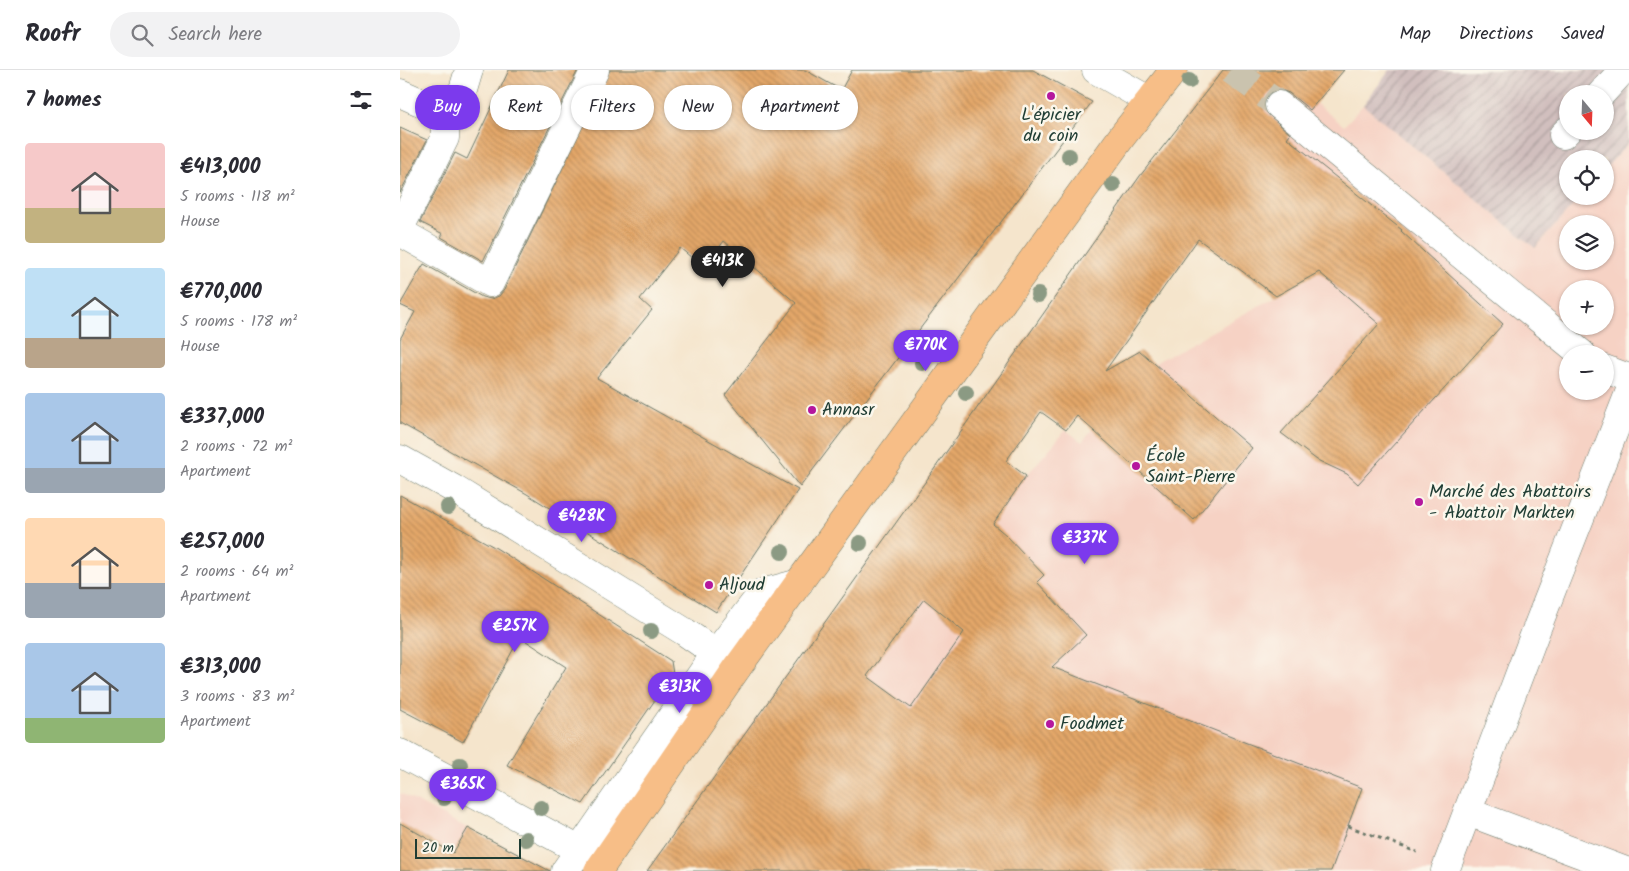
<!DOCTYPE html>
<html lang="en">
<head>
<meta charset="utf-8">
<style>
	:root { --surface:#fff; --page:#f2f2f3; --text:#2b2b33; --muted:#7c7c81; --line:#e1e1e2; --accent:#7c3aed }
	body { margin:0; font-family:Kalam,sans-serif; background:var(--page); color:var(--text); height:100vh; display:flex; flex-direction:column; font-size:19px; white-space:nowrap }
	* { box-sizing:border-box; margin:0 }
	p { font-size:16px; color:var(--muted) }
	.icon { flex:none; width:28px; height:28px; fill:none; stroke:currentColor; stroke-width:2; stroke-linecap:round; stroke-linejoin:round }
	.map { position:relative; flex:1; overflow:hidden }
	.drawer { display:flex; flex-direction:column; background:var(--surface); width:400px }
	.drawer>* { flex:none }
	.banner { position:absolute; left:15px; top:15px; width:475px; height:45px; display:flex; gap:10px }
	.needle { width:32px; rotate:161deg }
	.tools { position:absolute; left:1159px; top:15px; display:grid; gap:10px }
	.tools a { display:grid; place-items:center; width:55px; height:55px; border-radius:50%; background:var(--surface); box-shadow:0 1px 4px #0004; font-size:25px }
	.scale { position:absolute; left:15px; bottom:12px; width:106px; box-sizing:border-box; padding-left:5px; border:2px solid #1f3d34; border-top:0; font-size:14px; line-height:18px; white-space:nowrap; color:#1f3d34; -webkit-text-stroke:4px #fbf7ec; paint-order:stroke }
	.price { position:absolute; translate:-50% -42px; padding:0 11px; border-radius:18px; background:var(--accent); color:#fff; font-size:16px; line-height:32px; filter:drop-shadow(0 1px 2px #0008) }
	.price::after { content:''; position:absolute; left:50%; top:30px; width:15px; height:11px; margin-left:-8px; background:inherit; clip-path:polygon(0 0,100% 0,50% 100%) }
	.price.selected { background:#222; color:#fff }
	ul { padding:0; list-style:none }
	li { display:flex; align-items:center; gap:15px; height:125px; padding:0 25px }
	li span { display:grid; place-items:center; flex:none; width:140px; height:100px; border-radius:5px; color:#555 }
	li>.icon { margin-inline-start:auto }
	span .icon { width:60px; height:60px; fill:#fffc; stroke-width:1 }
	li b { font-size:21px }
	h2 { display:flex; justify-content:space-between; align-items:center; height:60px; padding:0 25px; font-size:21px }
	.chip { padding:0 18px; border-radius:22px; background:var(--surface); box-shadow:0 1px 4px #0004; font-size:18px; line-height:45px }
	.chip.selected { background:var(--accent); color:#fff }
	header { display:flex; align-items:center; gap:30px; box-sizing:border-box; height:70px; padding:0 25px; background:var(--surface); border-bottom:1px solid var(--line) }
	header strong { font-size:24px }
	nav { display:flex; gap:28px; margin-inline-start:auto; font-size:18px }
	.search { width:350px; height:45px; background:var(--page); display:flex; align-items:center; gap:12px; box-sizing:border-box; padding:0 18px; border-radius:28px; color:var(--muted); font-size:19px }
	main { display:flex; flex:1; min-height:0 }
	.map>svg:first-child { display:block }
</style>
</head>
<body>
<header>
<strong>Roofr</strong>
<div class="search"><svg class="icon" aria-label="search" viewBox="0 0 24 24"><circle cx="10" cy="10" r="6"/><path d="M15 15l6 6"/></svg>Search here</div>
<nav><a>Map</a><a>Directions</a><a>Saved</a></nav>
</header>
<main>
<section class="drawer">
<h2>7 homes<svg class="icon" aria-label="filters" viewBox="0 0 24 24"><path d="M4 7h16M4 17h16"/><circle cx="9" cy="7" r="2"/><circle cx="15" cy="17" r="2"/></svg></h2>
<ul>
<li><span style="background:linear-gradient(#f6c9c9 65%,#c2b280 0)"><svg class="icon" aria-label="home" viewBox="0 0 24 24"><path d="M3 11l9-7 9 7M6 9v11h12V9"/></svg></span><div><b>€413,000</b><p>5 rooms · 118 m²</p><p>House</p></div></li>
<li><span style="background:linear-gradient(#bfe0f5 70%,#b9a48a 0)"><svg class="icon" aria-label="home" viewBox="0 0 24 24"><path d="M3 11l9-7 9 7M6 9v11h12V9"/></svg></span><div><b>€770,000</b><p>5 rooms · 178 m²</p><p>House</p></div></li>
<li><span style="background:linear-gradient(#a9c7e8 75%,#9aa5b1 0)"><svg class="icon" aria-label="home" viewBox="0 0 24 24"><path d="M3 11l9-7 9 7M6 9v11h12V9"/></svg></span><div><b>€337,000</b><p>2 rooms · 72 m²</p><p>Apartment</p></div></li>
<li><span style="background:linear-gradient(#ffd9b3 65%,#9aa5b1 0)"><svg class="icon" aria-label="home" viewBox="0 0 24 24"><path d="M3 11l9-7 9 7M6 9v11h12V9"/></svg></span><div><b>€257,000</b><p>2 rooms · 64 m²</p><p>Apartment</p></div></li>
<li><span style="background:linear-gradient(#a9c7e8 75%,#8fb573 0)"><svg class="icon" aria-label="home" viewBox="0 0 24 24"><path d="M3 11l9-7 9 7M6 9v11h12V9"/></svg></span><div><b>€313,000</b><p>3 rooms · 83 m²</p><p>Apartment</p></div></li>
</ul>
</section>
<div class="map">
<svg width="1229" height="801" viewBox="0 0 1229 801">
	<defs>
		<pattern id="industrial-furrows" width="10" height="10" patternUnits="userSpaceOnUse" patternTransform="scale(1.25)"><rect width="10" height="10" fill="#d1bfbe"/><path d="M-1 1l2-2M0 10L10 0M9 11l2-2" fill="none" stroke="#a99c9b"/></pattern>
		<pattern id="building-back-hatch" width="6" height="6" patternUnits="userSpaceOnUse" patternTransform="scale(1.25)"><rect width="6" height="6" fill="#e4a769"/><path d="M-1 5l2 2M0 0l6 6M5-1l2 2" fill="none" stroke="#b88957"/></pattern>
	</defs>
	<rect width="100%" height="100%" fill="#fbf7ec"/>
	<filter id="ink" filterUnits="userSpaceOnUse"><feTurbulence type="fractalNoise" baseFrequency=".02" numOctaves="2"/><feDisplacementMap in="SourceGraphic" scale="10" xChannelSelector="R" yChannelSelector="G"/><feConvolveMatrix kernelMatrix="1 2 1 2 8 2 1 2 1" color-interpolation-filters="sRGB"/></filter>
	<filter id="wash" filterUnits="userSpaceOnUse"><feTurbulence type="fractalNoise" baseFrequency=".0096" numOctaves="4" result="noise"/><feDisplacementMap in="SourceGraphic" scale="20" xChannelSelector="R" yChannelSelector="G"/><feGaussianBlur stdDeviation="1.12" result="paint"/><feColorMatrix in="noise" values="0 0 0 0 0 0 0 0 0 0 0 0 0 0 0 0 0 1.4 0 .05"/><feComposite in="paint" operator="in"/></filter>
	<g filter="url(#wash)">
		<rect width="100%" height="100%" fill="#f5e5cc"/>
		<path fill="#f6d2c4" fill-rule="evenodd" d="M 874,0 L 944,56 L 963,35 L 1135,178 L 1181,126 L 1205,126 L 1205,99 L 1229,72 L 1229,801 L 446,801 L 404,717 L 339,671 L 361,641 L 455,709 L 507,635 L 467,606 L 510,519 L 469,490 L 506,438 L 562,477 L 591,479 L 606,465 L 528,409 L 562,360 L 626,406 L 666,360 L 682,372 L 705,343 L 713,316 L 918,203 L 840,97 ZM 1168,154 L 1205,154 L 1205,191 L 1168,191 ZM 1168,219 L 1205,219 L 1205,256 L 1168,256 ZM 1168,284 L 1205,284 L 1205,321 L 1168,321 Z
			M 0,723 L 140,796 L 137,801 L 0,801 Z"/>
		<path fill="url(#industrial-furrows)" fill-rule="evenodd" d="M 990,0 L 1229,0 L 1229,72 L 1205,99 L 1205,89 L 1168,89 L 1168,126 L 1181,126 L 1135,178 L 963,35 ZM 1168,24 L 1205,24 L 1205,61 L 1168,61 Z"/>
		<g id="blocks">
			<path fill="url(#building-back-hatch)" fill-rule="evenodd" d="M 109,0 L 178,0 L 83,191 L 41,167 L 43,164 L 20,152 L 55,83 L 67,89 Z
				M 210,0 L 405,0 L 441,20 L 452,0 L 633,0 L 692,32 L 400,417 L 325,325 L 396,233 L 324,171 L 304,198 L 280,178 L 240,229 L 252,240 L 197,308 L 398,420 L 316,542 L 127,424 L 0,353 L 0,269 L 15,242 L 0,235 L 19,202 L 24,194 L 82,227 L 91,229 L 99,226 L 104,220 Z
				M 823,0 L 944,0 L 910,40 L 889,23 L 881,20 L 873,21 L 867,26 L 864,33 L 865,41 L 890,64 L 887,68 L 1002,160 L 1001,161 L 1103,254 L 958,414 L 947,404 L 917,390 L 881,363 L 979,254 L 919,202 L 876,226 L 798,169 L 705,301 L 740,281 L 852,378 L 794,450 L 677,346 L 666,360 L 641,342 L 606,391 L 626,406 L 593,454 L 606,465 L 644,505 L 637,512 L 686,565 L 652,597 L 962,718 L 931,801 L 247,801 L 528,408 L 740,106 ZM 524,529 L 564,562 L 511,638 L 467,606 Z
				M 0,58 L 27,70 L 0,123 Z
				M 0,425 L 96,478 L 271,591 L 273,604 L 183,734 L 107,695 L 166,597 L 120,567 L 63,672 L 0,639 Z
				M 0,753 L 53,783 L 68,758 L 150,801 L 0,801 Z"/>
		</g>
	</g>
	<g filter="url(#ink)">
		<use href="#blocks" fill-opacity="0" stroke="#6a7869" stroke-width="1"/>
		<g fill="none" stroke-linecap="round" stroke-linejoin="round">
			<path stroke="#cac3ae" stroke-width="28" stroke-dasharray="28 14" stroke-linecap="butt" d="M 831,0 L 879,35"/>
			<g stroke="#6a7869" stroke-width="29">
				<path id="minor" d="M 696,0 L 750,31
					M 0,23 L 45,43 L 63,20 L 69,0
					M 1201,24 L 1223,0
					M 879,35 L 1182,284
					M 1163,65 L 1168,60
					M 0,158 L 45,68 L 45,43
					M 0,162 L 90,213 L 195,0
					M 1205,299 L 1229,308
					M 0,389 L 54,419 L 285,562 L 337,598
					M 0,683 L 194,788
					M 1068,742 L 1226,801
					M 165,801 L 316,583 L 362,523 L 399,513
					M 1045,801 L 1135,563 L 1229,323"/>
			</g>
			<g stroke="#6a7869" stroke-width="29">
				<path id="major" d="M 198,801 L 337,598 L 723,65 L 774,0"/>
			</g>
			<path stroke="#6a7869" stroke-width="3" stroke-dasharray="4 4" stroke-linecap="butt" d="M 948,756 L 1017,782"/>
			<use href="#minor" stroke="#fff" stroke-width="28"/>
			<use href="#major" stroke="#f7be87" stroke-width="28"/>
		</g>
		<g fill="#8b9a83">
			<circle cx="789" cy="11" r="8"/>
			<circle cx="669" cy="86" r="8"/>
			<circle cx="713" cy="115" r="8"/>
			<circle cx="638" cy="225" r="8"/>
			<circle cx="522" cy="293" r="8"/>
			<circle cx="566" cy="323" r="8"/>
			<circle cx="48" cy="437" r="8"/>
			<circle cx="460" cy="473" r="8"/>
			<circle cx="382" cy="482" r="8"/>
			<circle cx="251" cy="561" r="8"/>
			<circle cx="60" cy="695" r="8"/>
			<circle cx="44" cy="728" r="8"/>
			<circle cx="141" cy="738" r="8"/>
			<circle cx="126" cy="769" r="8"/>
		</g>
	</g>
	<g fill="#b5179e" stroke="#fbf7ec" stroke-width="2">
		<circle cx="651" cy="26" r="5"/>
		<circle cx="412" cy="340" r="5"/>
		<circle cx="736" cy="396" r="5"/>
		<circle cx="1019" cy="432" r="5"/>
		<circle cx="309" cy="515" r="5"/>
		<circle cx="650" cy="654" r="5"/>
	</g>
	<g text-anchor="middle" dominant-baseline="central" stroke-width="5" stroke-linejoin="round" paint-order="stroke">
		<g font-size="18" fill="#1f3d34" stroke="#fbf7ec" text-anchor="start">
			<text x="651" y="45" text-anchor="middle">L'épicier<tspan x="651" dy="21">du coin</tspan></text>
			<text x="422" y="340">Annasr</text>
			<text x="746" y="386">École<tspan x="746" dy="21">Saint-Pierre</tspan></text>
			<text x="1029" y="422">Marché des Abattoirs<tspan x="1029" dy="21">- Abattoir Markten</tspan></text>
			<text x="319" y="515">Aljoud</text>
			<text x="660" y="654">Foodmet</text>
		</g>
	</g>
</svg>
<div class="tools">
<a><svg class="needle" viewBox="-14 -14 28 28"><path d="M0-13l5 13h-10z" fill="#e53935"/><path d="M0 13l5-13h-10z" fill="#7c7c81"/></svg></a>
<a><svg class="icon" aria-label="locate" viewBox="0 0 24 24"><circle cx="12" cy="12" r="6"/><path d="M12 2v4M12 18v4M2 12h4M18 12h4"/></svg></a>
<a><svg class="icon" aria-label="layers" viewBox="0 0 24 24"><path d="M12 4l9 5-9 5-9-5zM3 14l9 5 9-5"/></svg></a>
<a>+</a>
<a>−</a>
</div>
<div class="scale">20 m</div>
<b class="price selected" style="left:323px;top:218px">€413K</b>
<b class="price" style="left:526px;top:302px">€770K</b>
<b class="price" style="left:182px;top:473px">€428K</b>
<b class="price" style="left:685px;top:495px">€337K</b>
<b class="price" style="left:115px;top:583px">€257K</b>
<b class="price" style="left:280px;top:644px">€313K</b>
<b class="price" style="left:63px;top:741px">€365K</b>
<div class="banner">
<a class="chip selected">Buy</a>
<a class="chip">Rent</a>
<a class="chip">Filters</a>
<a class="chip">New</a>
<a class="chip">Apartment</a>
</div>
</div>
</main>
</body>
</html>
